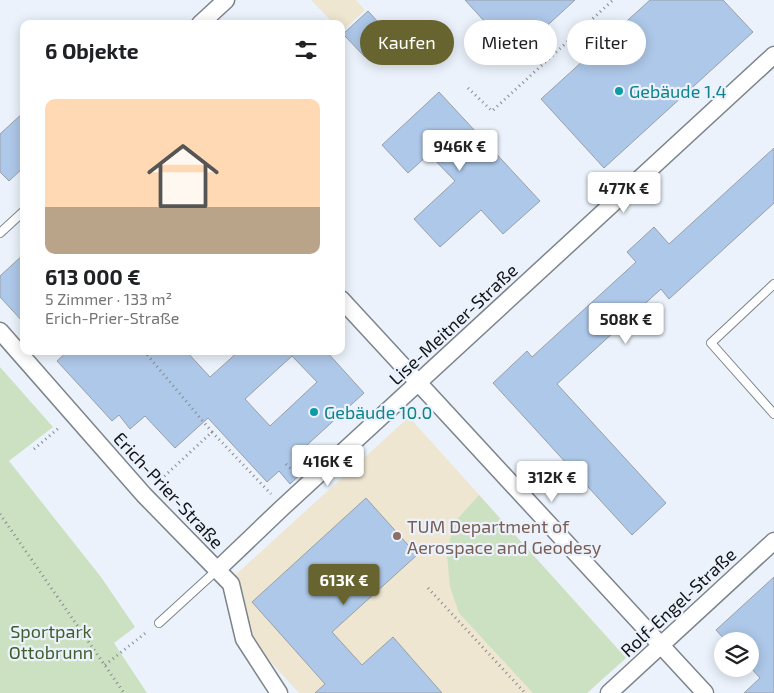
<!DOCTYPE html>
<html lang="de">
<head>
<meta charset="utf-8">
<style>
	:root { --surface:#fff; --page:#f6f6f6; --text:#202124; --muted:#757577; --accent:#686430 }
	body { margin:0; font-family:"Exo 2",sans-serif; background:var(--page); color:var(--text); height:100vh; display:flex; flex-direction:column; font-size:19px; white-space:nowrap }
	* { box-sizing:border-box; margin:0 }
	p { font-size:16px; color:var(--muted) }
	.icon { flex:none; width:28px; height:28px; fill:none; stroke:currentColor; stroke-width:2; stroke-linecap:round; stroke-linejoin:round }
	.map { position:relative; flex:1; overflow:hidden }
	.sheet { position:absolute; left:20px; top:20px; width:325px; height:335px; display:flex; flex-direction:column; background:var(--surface); border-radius:10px; box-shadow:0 2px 12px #0003 }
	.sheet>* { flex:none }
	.banner { position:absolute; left:360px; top:20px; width:339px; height:45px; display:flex; gap:10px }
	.controls { position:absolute; left:714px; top:632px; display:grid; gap:10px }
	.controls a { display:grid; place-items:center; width:45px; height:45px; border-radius:50%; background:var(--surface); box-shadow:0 2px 12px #0003; font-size:25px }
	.price { position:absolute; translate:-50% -42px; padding:0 11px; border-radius:5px; background:#fff; color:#222; font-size:16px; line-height:32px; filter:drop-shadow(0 1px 2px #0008) }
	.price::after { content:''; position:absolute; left:50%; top:30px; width:15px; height:11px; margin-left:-8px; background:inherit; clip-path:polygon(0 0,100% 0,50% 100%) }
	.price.active { background:var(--accent); color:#fff }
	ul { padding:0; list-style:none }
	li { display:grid; align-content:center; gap:10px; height:265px; padding:0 25px }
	li span { display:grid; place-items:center; height:155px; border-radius:10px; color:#555 }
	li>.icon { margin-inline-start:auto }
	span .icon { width:90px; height:90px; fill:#fffc; stroke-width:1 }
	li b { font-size:21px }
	h2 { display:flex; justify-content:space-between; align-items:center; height:60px; padding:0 25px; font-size:21px }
	.tag { padding:0 18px; border-radius:22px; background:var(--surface); box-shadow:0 2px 12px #0003; font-size:18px; line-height:45px }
	.tag.active { background:var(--accent); color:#fff }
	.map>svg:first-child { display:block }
</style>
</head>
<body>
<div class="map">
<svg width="774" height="693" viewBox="0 0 774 693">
	<rect width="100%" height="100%" fill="#ebf2fb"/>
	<path fill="#efe6d1" d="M 311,0 L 356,0 L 365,10 L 342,32 L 341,24 L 334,24 Z
		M 409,417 L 626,658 L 587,693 L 299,693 L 248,637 L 233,577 Z"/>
	<path fill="#cce1c1" d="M 0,367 L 53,427 L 9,461 L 101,577 L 135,627 L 114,643 L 147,693 L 0,693 Z
		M 479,495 L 626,658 L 587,693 L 533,693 L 459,613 L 450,587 L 447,555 L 453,524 Z"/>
	<path fill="#aec8e9" stroke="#989fa7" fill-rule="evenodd" d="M 465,0 L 575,0 L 515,55 Z
		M 650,0 L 723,0 L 753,32 L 604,168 L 541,99 Z
		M 368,11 L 390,35 L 365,57 L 343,34 Z
		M 439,92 L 540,201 L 503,234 L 481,210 L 440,247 L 414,219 L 455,181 L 429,154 L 408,173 L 382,145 Z
		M 24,112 L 24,167 L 9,181 L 0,172 L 0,134 Z
		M 774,148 L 774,203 L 669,299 L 661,289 L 557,384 L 666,503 L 632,535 L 493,383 L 527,351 L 532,357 L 636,262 L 627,252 L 654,227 L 669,244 Z
		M 24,254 L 24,323 L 0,297 L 0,276 Z
		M 68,351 L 186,351 L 210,377 L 239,351 L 326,351 L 364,393 L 296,455 L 307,468 L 290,484 L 279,471 L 267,482 L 208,418 L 175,448 L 145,416 L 130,429 L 119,415 L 112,421 L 57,361 ZM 292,356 L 317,382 L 270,426 L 245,399 Z
		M 366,498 L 417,555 L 332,632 L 362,665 L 393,637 L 442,693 L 315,693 L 325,684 L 252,602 Z
		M 774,577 L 774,693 L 744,693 L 760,678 L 750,667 L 750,641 L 726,641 L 716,630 Z"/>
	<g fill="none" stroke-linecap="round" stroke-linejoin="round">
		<g stroke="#7e848c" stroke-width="10">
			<path id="lane" d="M 0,233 L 24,211
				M 774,284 L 711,343 L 774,414
				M 159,623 L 217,570"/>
		</g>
		<g stroke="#7e848c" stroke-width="19">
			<path id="street" d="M 200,24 L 226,0
				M 341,299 L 705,693
				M 0,331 L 144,495 L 231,584 L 244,639 L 279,693
				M 217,570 L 283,507 L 774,55
				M 609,693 L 774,541"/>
		</g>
		<path stroke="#868a90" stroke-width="3" stroke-dasharray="1 4" stroke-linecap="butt" d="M 468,88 L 492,111 L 613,0
			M 144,351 L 212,432
			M 34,449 L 60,427
			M 286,464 L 294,472
			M 157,483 L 212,432 L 271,494
			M 0,514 L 124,693
			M 428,588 L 525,693
			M 105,665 L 148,631"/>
		<use href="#lane" stroke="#fff" stroke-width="8"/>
		<use href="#street" stroke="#fff" stroke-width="16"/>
	</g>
	<g fill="#0f9aa8" stroke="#ebf2fb" stroke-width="2">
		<circle cx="619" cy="91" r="5"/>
		<circle cx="314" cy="412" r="5"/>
	</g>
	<circle fill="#8d6e63" stroke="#ebf2fb" stroke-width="2" cx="397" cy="536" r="5"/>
	<g text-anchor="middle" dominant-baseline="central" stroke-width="4.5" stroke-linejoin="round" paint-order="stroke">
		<g font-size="18" fill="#0d838f" stroke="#ebf2fb" text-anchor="start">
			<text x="629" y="91">Gebäude 1.4</text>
			<text x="324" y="412">Gebäude 10.0</text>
		</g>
		<g font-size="18" fill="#121417" stroke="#ebf2fb">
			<text transform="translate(453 324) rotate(-43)">Lise-Meitner-Straße</text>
			<text transform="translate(169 490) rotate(47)">Erich-Prier-Straße</text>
			<text transform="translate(678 602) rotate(-43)">Rolf-Engel-Straße</text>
		</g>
		<g font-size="18" fill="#785e54" stroke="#ebf2fb" text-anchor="start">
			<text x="407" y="526">TUM Department of<tspan x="407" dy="21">Aerospace and Geodesy</tspan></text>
		</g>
		<g font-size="18" fill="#3f5e2d" stroke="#ebf2fb">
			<text x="51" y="631">Sportpark<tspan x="51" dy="21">Ottobrunn</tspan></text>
		</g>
	</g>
</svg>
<div class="controls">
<a><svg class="icon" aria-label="layers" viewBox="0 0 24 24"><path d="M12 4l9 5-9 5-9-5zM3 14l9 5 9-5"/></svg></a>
</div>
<b class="price" style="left:460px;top:172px">946K €</b>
<b class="price" style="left:624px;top:214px">477K €</b>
<b class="price" style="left:626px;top:345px">508K €</b>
<b class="price" style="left:328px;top:487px">416K €</b>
<b class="price" style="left:552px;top:503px">312K €</b>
<b class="price active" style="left:344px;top:606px">613K €</b>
<div class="banner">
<a class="tag active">Kaufen</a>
<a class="tag">Mieten</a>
<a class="tag">Filter</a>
</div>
<section class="sheet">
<h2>6 Objekte<svg class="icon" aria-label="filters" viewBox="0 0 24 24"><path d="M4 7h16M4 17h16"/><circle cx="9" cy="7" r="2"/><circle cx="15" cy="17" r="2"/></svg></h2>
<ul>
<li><span style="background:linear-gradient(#ffd9b3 70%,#b9a48a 0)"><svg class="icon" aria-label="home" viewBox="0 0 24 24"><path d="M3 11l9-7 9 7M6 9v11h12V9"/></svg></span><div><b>613 000 €</b><p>5 Zimmer · 133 m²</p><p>Erich-Prier-Straße</p></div></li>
</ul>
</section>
</div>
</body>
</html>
